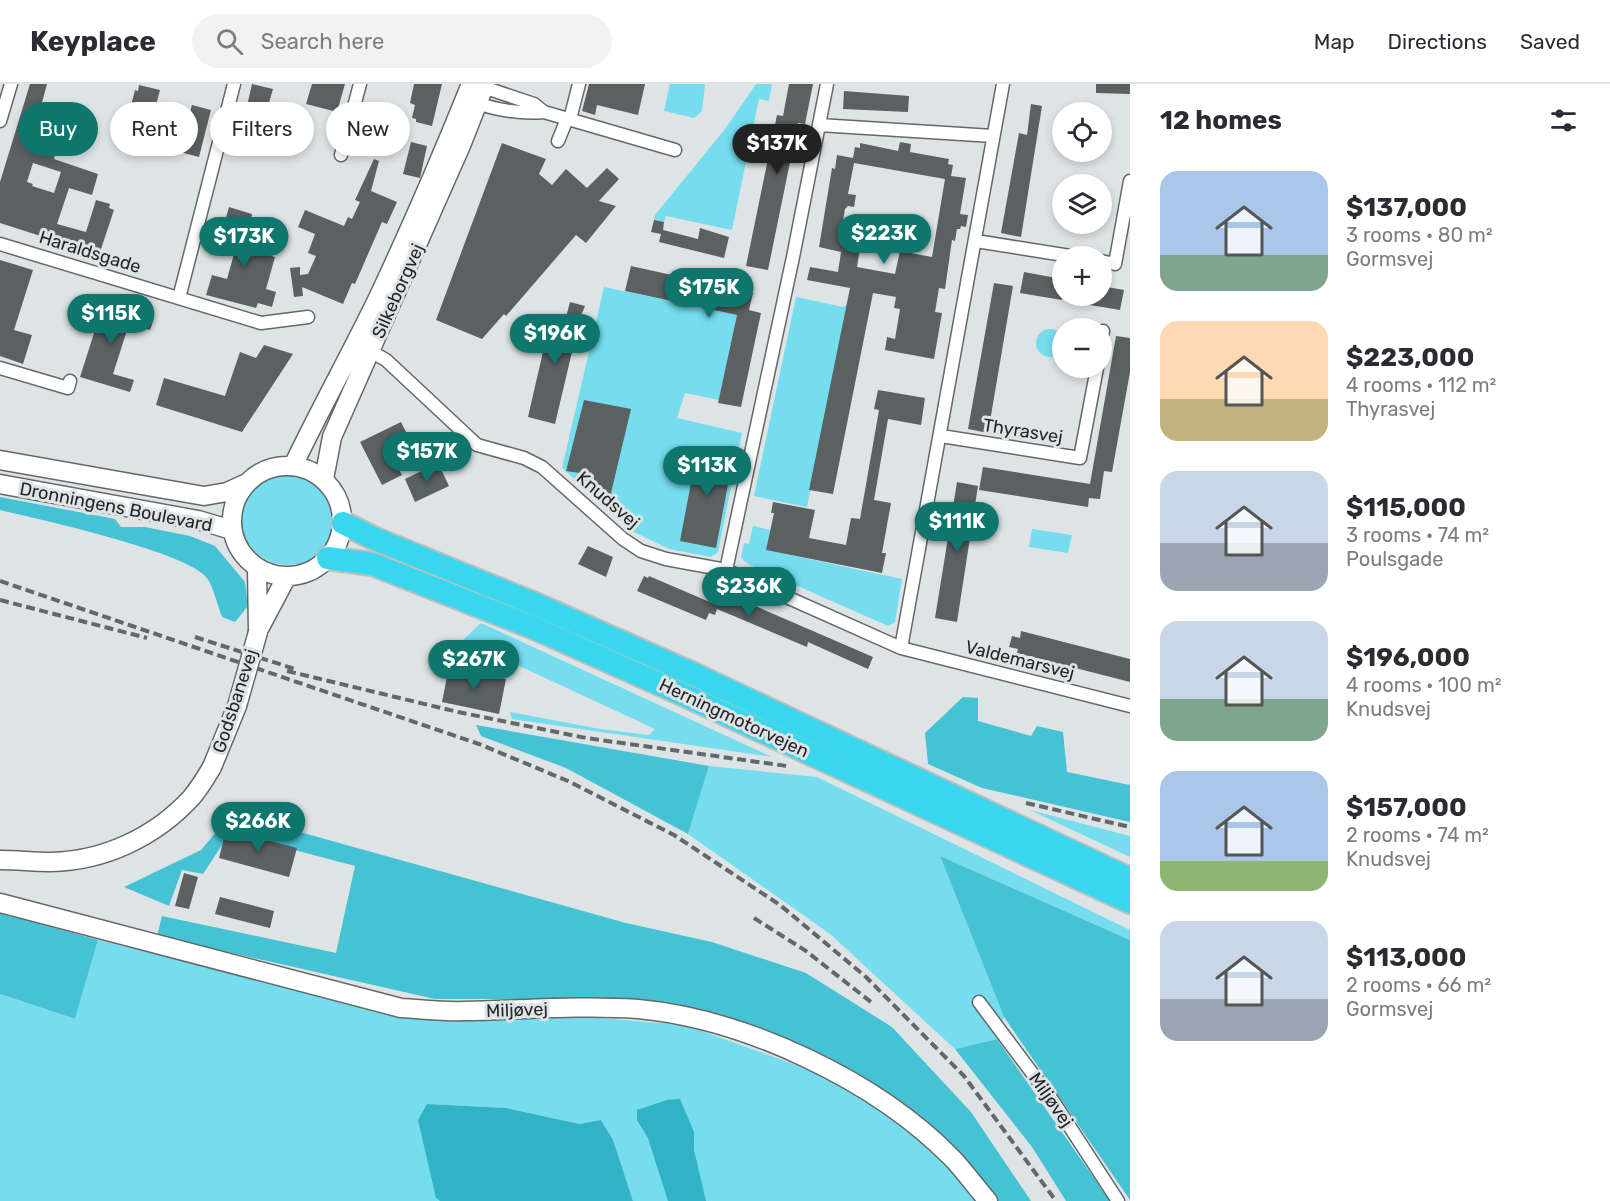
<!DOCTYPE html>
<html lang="en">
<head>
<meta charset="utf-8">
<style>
	:root { --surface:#fff; --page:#f2f2f3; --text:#2b2b33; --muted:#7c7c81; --line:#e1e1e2; --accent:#0f766e }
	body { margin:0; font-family:Rubik,sans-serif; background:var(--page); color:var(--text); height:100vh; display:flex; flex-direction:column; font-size:22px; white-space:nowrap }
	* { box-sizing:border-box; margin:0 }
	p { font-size:20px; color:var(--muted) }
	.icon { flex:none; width:33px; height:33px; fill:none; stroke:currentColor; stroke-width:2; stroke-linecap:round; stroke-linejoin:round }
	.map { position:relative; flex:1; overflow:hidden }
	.drawer { display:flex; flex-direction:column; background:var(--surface); width:480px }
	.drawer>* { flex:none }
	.banner { position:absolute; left:18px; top:18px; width:570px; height:54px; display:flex; gap:12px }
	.controls { position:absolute; left:1052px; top:18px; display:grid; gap:12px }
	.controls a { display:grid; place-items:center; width:60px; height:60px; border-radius:50%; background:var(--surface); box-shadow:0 3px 9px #0003; font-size:30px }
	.price { position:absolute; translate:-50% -51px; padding:0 14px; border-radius:21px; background:var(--accent); color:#fff; font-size:20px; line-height:39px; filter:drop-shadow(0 2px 3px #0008) }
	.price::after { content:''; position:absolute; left:50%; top:36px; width:18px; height:14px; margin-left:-9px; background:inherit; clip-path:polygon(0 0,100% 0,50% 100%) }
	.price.current { background:#222; color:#fff }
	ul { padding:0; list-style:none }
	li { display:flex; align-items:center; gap:18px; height:150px; padding:0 30px }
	li span { display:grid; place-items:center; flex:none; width:168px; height:120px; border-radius:18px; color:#555 }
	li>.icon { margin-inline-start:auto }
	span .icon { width:72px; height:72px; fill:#fffc; stroke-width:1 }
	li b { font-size:26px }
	h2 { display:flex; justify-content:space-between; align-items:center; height:72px; padding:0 30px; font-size:26px }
	.chip { padding:0 21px; border-radius:27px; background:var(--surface); box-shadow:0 3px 9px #0003; font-size:21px; line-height:54px }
	.chip.current { background:var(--accent); color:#fff }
	header { display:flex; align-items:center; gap:36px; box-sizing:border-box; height:84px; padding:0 30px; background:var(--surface); border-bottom:2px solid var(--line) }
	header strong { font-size:28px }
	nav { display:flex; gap:33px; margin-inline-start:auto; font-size:21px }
	.search { width:420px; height:54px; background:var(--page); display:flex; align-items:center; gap:15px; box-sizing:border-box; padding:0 21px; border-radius:33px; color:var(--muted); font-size:22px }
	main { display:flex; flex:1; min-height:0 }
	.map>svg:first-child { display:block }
</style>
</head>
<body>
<header>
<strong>Keyplace</strong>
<div class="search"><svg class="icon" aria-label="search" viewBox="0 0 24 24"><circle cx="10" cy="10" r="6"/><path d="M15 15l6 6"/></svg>Search here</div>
<nav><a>Map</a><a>Directions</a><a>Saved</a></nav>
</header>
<main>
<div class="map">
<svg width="1130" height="1117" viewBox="0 0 1130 1117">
	<rect width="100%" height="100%" fill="#dee4e5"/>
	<path fill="#75ddee" d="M 670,0 L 705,0 L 702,27 L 694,34 L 664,27 Z
		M 756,0 L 772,0 L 769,17 L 759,15 L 732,146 L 666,132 L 664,138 L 654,136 L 655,131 L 725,45 Z
		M 604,203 L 737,231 L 719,316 L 685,309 L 677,334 L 742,349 L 718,468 L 711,473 L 669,465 L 632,447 L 562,384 Z
		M 796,213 L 843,223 L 847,221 L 807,423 L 754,412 Z
		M1036 259a14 14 0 1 1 28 0a14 14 0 1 1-28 0Z
		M241 434a47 47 0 1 1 94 0a47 47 0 1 1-94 0Z
		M 753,442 L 770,446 L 767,466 L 902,495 L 895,538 L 888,542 L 750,481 L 744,477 L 741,473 L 744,459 L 749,460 Z
		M 1032,445 L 1072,451 L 1068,469 L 1029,463 Z
		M 481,539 L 772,673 L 512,635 L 510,628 L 600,645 L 649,651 L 655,645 L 463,556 Z
		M 709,682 L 817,693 L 1130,846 L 1130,856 L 940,772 L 1004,933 L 997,955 L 955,965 L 830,850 L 688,750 Z
		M 1030,726 L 1130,752 L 1130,773 Z
		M 98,856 L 399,931 L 600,934 L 685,941 L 827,992 L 917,1050 L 979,1117 L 633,1117 L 613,1056 L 601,1036 L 580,1040 L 506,1024 L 427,1020 L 436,1114 L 440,1117 L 0,1117 L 0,910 L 75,935 Z"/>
	<path fill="#46c2d5" d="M 0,413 L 115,435 L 121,443 L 145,443 L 190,452 L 215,462 L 245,498 L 248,522 L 235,538 L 222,533 C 218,523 213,502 207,494 C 188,468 38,435 0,426 Z
		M 963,613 L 978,614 L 978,637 L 1031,652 L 1037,642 L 1063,648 L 1067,688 L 1130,701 L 1130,738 L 982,704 L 928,680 L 925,649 Z
		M 476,641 L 709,682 L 688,750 L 566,684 L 481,652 Z
		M 232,729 L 626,839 L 712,858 L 806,889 L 892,943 L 971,1028 L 1031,1117 L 988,1117 L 926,1039 L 828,973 L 686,925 L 600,915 L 435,915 L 157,852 L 162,832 L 336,869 L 355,782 L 230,749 L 203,790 L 182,786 L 169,822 L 124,803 L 201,766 Z
		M 940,772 L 1130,856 L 1130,1116 L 1004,933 Z
		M 0,829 L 98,856 L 75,935 L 0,910 Z
		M 997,955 L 1110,1117 L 1066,1117 L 1032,1063 L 955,965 Z"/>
	<path fill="#31b2c5" d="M 680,1015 L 694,1048 L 694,1066 L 706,1117 L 668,1117 L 648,1054 L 637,1036 L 637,1026 L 667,1016 Z
		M 427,1020 L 506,1024 L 580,1040 L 601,1036 L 613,1056 L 633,1117 L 440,1117 L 436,1114 L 418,1036 Z"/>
	<path fill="#5b6061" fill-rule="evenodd" d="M 30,0 L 47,0 L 35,45 L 55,51 L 51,66 L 56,67 L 54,75 L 98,90 L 92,111 L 69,104 L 57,140 L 86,148 L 96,116 L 110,120 L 109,124 L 114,126 L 97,177 L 79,171 L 81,165 L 0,139 L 0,98 ZM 33,79 L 61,88 L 54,109 L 32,102 L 33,100 L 27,98 Z
		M 252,0 L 273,5 L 255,67 L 238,62 Z
		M 312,0 L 345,0 L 337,28 L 306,20 Z
		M 414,0 L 442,0 L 432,42 L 416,38 L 416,35 L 412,34 L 415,21 L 410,19 Z
		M 589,0 L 645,0 L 638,31 L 597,21 L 595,31 L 582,27 Z
		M 789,0 L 813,0 L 805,40 L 798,39 L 768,186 L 746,182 L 777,31 L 783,32 Z
		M 1096,0 L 1130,0 L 1130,10 L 1096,9 Z
		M 139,1 L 160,6 L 148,52 L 128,47 L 130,42 L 126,41 L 135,6 L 138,7 Z
		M 844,7 L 909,12 L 908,28 L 843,25 Z
		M 1031,20 L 1042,22 L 1021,153 L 1001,149 L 1019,49 L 1027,51 Z
		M 192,21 L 211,26 L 199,73 L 180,68 L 182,61 L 178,60 L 186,27 L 190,28 Z
		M 411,58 L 427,62 L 420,94 L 403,90 Z
		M 900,58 L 911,60 L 910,68 L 949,75 L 948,80 L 953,81 L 951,92 L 966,94 L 960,130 L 968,131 L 966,143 L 961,142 L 960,145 L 957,145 L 955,157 L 952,156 L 945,205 L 939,204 L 935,228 L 942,229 L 934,275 L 885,266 L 887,253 L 895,255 L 900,225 L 894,224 L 896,213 L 873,209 L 833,410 L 809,406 L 850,204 L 807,196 L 810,183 L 838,188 L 841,168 L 819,163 L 832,84 L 835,85 L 837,71 L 853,74 L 855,63 L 860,64 L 860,59 L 898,67 ZM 854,79 L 945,95 L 932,173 L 900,167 L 895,190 L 857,183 L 861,158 L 840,155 L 845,125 L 848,122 L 854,123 L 856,111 L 848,110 Z
		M 502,59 L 546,75 L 539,90 L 552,101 L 566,85 L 587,104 L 607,84 L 619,95 L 599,117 L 616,122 L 586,159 L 576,151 L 506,232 L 504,230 L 482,255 L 436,236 Z
		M 374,75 L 379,77 L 371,107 L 397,118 L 387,140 L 382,138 L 355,200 L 352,199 L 343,220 L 302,203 L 303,212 L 294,213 L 290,184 L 300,183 L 300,191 L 308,190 L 316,172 L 308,169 L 315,150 L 298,143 L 305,126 L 344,142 L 348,133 L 352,135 L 360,118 L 355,116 Z
		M 229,123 L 252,130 L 246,165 L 275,173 L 266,205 L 276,208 L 272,223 L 258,219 L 256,224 L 206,211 L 212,191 L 227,195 L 239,152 L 222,148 Z
		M 654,136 L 664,138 L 663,146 L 698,155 L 700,144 L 729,153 L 724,174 L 659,158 L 661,150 L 651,148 Z
		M 0,176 L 33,186 L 14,246 L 32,251 L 23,280 L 0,272 Z
		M 631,182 L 753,209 L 749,226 L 761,229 L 741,323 L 718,319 L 737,231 L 625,207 Z
		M 1024,188 L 1062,195 L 1062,216 L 1020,209 Z
		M 994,199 L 1013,202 L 988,349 L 968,345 Z
		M 1101,202 L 1124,206 L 1120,226 L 1066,217 L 1066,212 L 1101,212 Z
		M 104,218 L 154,234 L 150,246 L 129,240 L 113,290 L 134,296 L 130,308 L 80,293 Z
		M 570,218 L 585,222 L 580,234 L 555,340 L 528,333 L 551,233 L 565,237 Z
		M 1116,252 L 1130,254 L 1130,288 L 1112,388 L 1104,387 L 1100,415 L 1089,414 L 1088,423 L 979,406 L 983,383 L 1090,400 Z
		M 264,261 L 293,270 L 242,348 L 156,321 L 164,294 L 225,312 L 240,268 L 256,274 Z
		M 878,306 L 925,314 L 921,341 L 888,335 L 874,416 L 891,419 L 882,469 L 886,469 L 882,489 L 766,466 L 774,429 L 771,429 L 773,418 L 815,426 L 809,454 L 846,461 L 851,434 L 860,435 L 879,326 L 874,325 Z
		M 584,316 L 631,325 L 611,409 L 617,415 L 609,423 L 579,396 L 580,389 L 566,387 Z
		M 401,338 L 411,358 L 390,368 L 402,391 L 382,401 L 360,358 Z
		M 698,362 L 734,369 L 716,464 L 680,457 Z
		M 438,379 L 449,402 L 415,418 L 405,395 Z
		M 957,398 L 978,402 L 957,538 L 935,534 Z
		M 588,462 L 613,473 L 606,493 L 578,480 Z
		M 644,492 L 648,494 L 649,492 L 712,519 L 714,514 L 720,516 L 723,508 L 873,573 L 868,585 L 808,558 L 807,563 L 717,525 L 715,531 L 709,529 L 706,536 L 637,507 Z
		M 1021,547 L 1130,575 L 1130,598 L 1017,569 L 1018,565 L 1009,563 L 1012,552 L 1020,554 Z
		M 449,583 L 506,595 L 499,630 L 442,618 Z
		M 226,746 L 297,764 L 289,793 L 219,774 Z
		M 184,789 L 198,793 L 189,825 L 175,822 Z
		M 220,813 L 274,827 L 270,844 L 215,830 Z"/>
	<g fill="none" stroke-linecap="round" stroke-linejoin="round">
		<g stroke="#636868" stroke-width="15">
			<path id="street" d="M 477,1 L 534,20 L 544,28
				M 472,17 C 494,26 521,30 544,28 L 675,66
				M 570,35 L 579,0
				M 0,37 L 11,0
				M 819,41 L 993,52
				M 558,57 L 567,35
				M 341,71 L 360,0
				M 976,157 L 1070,172
				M 0,160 L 261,239 L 308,233
				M 1101,177 L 1115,180 L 1130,97
				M 179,214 L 234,0
				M 1101,259 L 1103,247
				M 365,264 L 386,276 L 477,361 L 524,374 L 542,383 L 623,455 L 641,467 L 666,475 L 726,486 L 901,564 L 1130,622
				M 0,284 L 68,304 L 70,297
				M 941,352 L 1080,374 L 1097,284
				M 726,486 L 793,173 L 827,0
				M 901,564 L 1003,0
				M 979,918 L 1053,1017 L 1118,1117"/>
		</g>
		<g stroke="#636868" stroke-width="21">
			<path id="secondary" d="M 0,376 L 204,412 L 227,408 L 247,399
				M232 437a55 55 0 1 1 110 0a55 55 0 1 1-110 0Z
				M 293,382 C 320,325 351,270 378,214 C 411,144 442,72 471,0
				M 324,395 L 332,353 L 462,59 L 485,0
				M 0,400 L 198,436 L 232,446
				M 257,483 L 258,548
				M 260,543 L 287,492
				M 0,776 C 17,776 34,778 51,778 C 104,777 155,753 191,714 C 199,705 206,693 212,683
				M 0,819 L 401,924 C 422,925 444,928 465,927 C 522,926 580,921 638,925 C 746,935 877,997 953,1075 C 965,1088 976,1103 988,1117"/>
		</g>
		<g stroke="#bdbebe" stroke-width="26">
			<path id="highway" d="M 343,439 L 373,454 L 535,520 L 691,589 L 1130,795
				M 328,474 L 372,480 L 532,543 L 684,611 L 1130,818"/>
		</g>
		<use href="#street" stroke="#fff" stroke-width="12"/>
		<use href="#secondary" stroke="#fff" stroke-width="18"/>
		<use href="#highway" stroke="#38d7ee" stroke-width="22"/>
		<path stroke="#636768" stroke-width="4" stroke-dasharray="9 4.5" stroke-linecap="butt" d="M 0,497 L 479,660 L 568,697 L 674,751 L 780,821 L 866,893 L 964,992 L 1056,1117
			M 0,516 L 147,554
			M 195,553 L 295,585
			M 287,587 L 458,628 L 586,654 L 787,682
			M 1026,719 L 1130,743
			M 754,834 L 806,867 L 871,918"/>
		<g stroke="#636868" stroke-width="21" stroke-linecap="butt">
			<path id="secondary-bridge" d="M 212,683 L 237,622 L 258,548"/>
		</g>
		<use href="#secondary-bridge" stroke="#fff" stroke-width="18"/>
	</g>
	<g text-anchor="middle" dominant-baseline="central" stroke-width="6" stroke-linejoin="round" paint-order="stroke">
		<g font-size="18" fill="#242627" stroke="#dee4e5">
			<text transform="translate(90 168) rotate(17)">Haraldsgade</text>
			<text transform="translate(398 207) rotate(-66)">Silkeborgvej</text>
			<text transform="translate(1023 347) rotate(9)">Thyrasvej</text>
			<text transform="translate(608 416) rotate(41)">Knudsvej</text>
			<text transform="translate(116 423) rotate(11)">Dronningens Boulevard</text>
			<text transform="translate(1020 576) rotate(14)">Valdemarsvej</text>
			<text transform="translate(235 617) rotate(-72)">Godsbanevej</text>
			<text transform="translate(734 634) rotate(25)">Herningmotorvejen</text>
			<text transform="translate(517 926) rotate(-2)">Miljøvej</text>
			<text transform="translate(1051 1016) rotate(55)">Miljøvej</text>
		</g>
	</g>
</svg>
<div class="controls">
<a><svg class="icon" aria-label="locate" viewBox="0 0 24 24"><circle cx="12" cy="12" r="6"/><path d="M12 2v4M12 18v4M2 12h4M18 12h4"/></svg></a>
<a><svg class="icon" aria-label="layers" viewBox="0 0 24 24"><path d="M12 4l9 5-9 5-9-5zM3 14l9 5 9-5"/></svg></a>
<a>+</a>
<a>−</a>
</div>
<b class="price current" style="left:777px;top:91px">$137K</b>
<b class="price" style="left:884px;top:181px">$223K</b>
<b class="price" style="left:244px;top:184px">$173K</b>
<b class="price" style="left:709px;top:235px">$175K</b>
<b class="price" style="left:111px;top:261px">$115K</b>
<b class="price" style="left:555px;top:281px">$196K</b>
<b class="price" style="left:427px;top:399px">$157K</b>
<b class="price" style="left:707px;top:413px">$113K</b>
<b class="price" style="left:957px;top:469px">$111K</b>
<b class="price" style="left:749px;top:534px">$236K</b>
<b class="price" style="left:474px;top:607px">$267K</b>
<b class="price" style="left:258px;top:769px">$266K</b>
<div class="banner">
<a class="chip current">Buy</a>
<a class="chip">Rent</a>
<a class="chip">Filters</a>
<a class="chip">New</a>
</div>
</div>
<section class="drawer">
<h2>12 homes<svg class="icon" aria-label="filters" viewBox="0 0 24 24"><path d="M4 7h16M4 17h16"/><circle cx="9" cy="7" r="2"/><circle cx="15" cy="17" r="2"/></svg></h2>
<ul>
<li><span style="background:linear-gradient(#a9c7e8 70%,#7fa58c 0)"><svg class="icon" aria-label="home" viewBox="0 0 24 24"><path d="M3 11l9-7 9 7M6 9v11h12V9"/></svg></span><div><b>$137,000</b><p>3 rooms · 80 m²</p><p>Gormsvej</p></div></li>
<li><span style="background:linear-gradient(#ffd9b3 65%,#c2b280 0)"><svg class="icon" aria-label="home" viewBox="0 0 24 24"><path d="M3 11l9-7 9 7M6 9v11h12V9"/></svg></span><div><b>$223,000</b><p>4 rooms · 112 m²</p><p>Thyrasvej</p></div></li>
<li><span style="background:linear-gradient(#c9d6e8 60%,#9aa5b1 0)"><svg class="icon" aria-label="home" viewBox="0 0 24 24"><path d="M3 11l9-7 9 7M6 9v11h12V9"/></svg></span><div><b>$115,000</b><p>3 rooms · 74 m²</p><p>Poulsgade</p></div></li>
<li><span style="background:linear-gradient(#c9d6e8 65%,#7fa58c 0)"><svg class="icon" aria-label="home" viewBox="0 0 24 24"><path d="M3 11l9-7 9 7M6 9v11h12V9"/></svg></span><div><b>$196,000</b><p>4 rooms · 100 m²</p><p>Knudsvej</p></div></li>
<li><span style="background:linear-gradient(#a9c7e8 75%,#8fb573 0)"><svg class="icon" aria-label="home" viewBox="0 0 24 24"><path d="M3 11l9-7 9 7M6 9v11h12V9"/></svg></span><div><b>$157,000</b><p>2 rooms · 74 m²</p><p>Knudsvej</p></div></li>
<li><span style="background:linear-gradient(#c9d6e8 65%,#9aa5b1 0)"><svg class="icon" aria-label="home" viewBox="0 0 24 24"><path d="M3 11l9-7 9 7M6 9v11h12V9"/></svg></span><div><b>$113,000</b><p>2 rooms · 66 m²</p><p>Gormsvej</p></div></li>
</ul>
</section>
</main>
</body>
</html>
